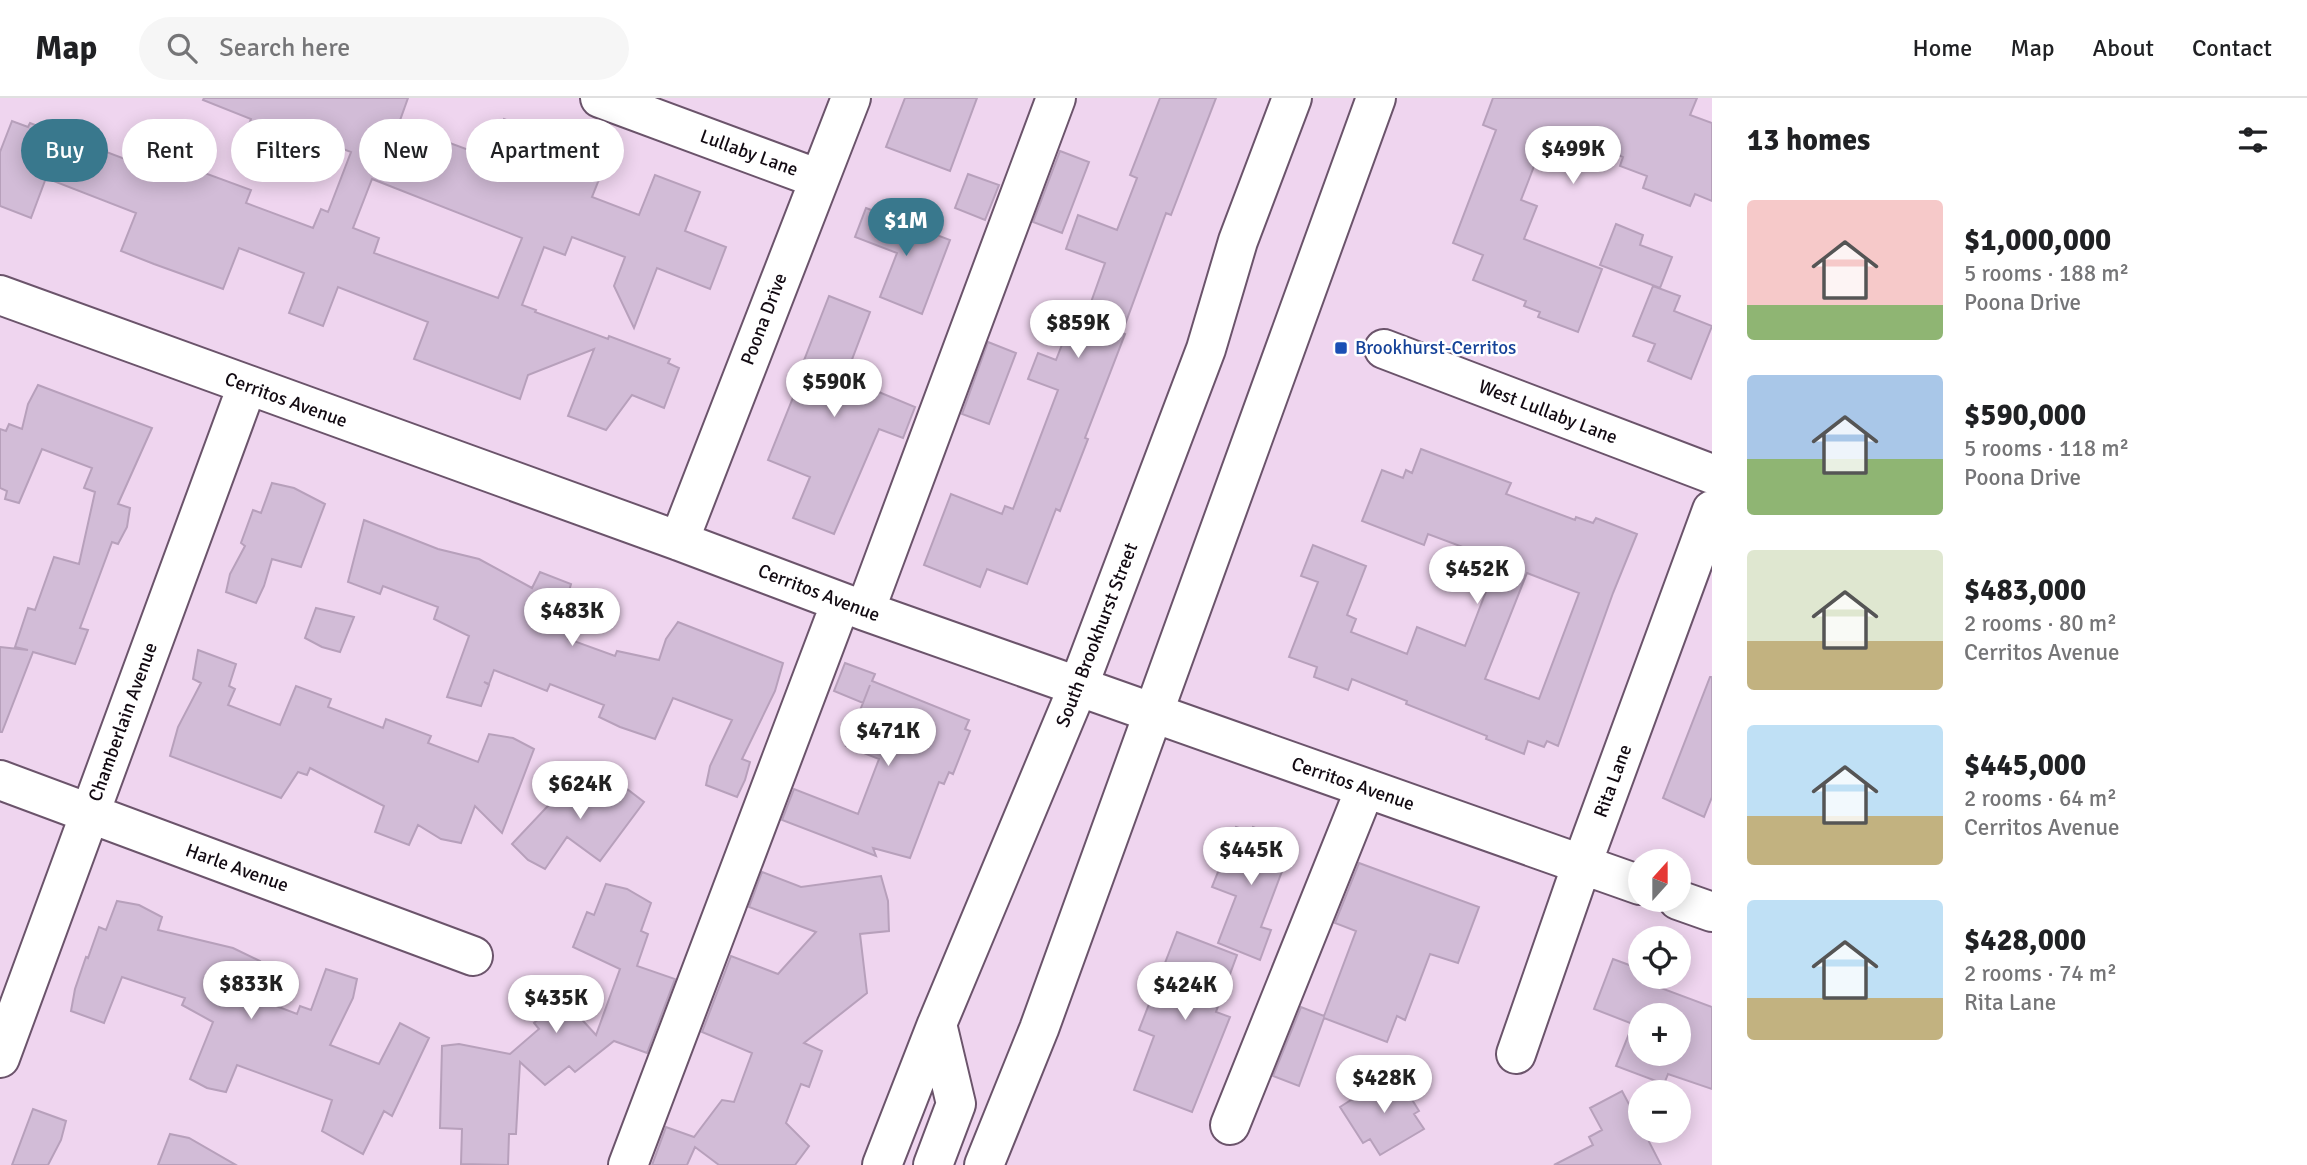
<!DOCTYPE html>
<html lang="en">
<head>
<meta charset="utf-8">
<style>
	:root { --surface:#fff; --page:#f6f6f6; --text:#202124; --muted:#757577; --line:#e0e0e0; --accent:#39788d }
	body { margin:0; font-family:Signika,sans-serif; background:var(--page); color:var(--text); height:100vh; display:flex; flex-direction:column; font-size:26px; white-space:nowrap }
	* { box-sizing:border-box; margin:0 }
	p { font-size:23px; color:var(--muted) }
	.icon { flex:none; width:38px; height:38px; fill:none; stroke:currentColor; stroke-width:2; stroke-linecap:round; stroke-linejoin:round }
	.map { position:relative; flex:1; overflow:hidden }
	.panel { display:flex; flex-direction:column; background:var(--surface); width:595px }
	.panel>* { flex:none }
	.guide { position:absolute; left:21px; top:21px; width:665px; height:63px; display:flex; gap:14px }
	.needle { width:46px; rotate:21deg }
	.fabs { position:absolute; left:1628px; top:751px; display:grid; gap:14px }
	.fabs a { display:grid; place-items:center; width:63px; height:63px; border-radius:50%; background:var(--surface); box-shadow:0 4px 18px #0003; font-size:35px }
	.price { position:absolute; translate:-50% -60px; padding:0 16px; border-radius:24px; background:#fff; color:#222; font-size:23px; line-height:46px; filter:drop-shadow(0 2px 4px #0008) }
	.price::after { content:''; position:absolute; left:50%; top:42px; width:21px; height:16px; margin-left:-10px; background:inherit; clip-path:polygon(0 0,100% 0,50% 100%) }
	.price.active { background:var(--accent); color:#fff }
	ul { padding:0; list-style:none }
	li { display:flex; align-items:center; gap:21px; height:175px; padding:0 35px }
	li span { display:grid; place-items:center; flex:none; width:196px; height:140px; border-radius:7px; color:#555 }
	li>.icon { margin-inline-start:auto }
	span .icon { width:84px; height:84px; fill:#fffc; stroke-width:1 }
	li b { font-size:30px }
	h2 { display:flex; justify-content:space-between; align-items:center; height:84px; padding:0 35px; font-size:30px }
	.pill { padding:0 24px; border-radius:32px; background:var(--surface); box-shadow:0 4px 18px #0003; font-size:24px; line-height:63px }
	.pill.active { background:var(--accent); color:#fff }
	header { display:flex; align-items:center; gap:42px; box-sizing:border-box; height:98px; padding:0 35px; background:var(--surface); border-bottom:2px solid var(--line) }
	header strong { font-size:33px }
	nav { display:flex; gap:38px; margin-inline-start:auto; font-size:24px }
	.search { width:490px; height:63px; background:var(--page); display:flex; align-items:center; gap:18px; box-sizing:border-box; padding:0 24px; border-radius:38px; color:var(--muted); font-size:26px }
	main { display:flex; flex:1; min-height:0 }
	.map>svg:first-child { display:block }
</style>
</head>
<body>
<header>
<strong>Map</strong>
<div class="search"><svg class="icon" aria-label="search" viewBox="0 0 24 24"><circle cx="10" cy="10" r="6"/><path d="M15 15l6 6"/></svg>Search here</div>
<nav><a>Home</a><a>Map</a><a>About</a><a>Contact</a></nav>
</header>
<main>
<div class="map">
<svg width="1712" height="1067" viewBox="0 0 1712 1067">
	<rect width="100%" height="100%" fill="#efd5ef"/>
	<path fill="#d2bcd7" stroke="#b7a0bb" stroke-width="2" fill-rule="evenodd" d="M 204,0 L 408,0 L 398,28 L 449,48 L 450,45 L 490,60 L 504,21 L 608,59 L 592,99 L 639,117 L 655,77 L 700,94 L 685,133 L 726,149 L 710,191 L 657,170 L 634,230 L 614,188 L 625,159 L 572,139 L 565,157 L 544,149 L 522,207 L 536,212 L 535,214 L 608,241 L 609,238 L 670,261 L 668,265 L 679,270 L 664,310 L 632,297 L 606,332 L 568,318 L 594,251 L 528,277 L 520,301 L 414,261 L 428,224 L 338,189 L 323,228 L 289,215 L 304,175 L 239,150 L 223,191 L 154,166 L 121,153 L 136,115 L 46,80 L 31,120 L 0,108 L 0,54 L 12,23 L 28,29 L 30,25 L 167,77 L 172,63 L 251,92 L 246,105 L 313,130 L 321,111 L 328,114 L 351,54 L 289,30 L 285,40 L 249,26 L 251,21 L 203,2 ZM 372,81 L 522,140 L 498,200 L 374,155 L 379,140 L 353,130 Z
		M 905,0 L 977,0 L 950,73 L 886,49 Z
		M 1160,0 L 1216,0 L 1171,117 L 1166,115 L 1122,235 L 1125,236 L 1085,340 L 1088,341 L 1060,413 L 1056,411 L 1027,486 L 987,471 L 980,489 L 924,467 L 951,396 L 1002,416 L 1005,408 L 1013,411 L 1058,292 L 1028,281 L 1038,255 L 1056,262 L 1074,216 L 1085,221 L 1105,165 L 1066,151 L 1078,117 L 1117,132 L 1137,80 L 1130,77 Z
		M 1493,0 L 1697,0 L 1690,17 L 1712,25 L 1712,103 L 1695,96 L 1690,108 L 1643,90 L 1647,78 L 1620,68 L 1623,59 L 1572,40 L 1567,54 L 1543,45 L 1521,102 L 1537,108 L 1524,141 L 1602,171 L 1578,234 L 1538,219 L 1540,214 L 1524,208 L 1526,203 L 1473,182 L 1483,157 L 1453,145 L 1496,32 L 1483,27 Z
		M 1060,53 L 1089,64 L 1062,135 L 1033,124 Z
		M 968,76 L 999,87 L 985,122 L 955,110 Z
		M 866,110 L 950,142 L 922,216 L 880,199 L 897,155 L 855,139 Z
		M 1616,126 L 1643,137 L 1640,147 L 1672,159 L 1660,190 L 1600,167 Z
		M 1653,188 L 1680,198 L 1674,213 L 1712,228 L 1691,281 L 1648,263 L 1655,246 L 1633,238 Z
		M 829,198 L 870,214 L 845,280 L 915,309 L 903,340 L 879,331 L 834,436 L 793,420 L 810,379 L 768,362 L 794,297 L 791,296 Z
		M 988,244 L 1016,255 L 989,326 L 962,316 Z
		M 38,287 L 152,330 L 118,406 L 130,410 L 127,429 L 118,446 L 112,444 L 80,530 L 88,532 L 75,566 L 33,554 L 2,634 L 0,634 L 0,549 L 28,552 L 15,549 L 28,510 L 35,512 L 54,459 L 79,466 L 95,394 L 84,390 L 92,370 L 42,351 L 19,405 L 5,401 L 7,393 L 0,390 L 0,331 L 6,333 L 9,326 L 22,331 L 28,306 Z
		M 1421,351 L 1511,385 L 1506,396 L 1575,422 L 1576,419 L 1593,425 L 1596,420 L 1637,436 L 1613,495 L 1558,648 L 1547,643 L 1544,649 L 1528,643 L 1524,656 L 1486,641 L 1487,638 L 1406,606 L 1407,603 L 1352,581 L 1348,592 L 1314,579 L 1317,569 L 1289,559 L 1318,484 L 1301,478 L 1313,447 L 1366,468 L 1347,517 L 1356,521 L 1351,534 L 1407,556 L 1417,529 L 1465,548 L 1497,465 L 1486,460 L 1487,458 L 1428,436 L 1424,447 L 1362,423 L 1382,372 L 1403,380 L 1406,372 L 1412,375 ZM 1527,475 L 1579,495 L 1539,601 L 1485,581 Z
		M 272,385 L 294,390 L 325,406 L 301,469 L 272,461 L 264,488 L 256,505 L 226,494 L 230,476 L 245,448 L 241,445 L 253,412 L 261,415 Z
		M 364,422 L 438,451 L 479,461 L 532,490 L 540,474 L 571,486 L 566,504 L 555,528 L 570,534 L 568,541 L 615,558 L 617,553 L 659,562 L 666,541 L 678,524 L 783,565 L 775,593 L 742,661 L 750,664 L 745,682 L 737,699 L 706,687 L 710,668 L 732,622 L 673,600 L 655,641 L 620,629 L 599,619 L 604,607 L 550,586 L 547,593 L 494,572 L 489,586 L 484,584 L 489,587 L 481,608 L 447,599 L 469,538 L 434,521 L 438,509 L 383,488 L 380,496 L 348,484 Z
		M 316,510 L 354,519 L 340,554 L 322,549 L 305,540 Z
		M 198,552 L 236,566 L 229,588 L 235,591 L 228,607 L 280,627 L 296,588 L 331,601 L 328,609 L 383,630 L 386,621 L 431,638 L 428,645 L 478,664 L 489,636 L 513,640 L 534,651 L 502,735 L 475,708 L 461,745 L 441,741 L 418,727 L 409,747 L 375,734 L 384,708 L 310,670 L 307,677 L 298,674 L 281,700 L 170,658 L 178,629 L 201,585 L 193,581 Z
		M 845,565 L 875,576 L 872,583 L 969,622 L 965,631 L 970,633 L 953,676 L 949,674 L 944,686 L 939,684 L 910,760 L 873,750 L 876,758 L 782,722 L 794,691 L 858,716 L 879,661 L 846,648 L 870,587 L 863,605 L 834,593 Z
		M 1710,579 L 1712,579 L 1712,699 L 1704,719 L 1663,700 Z
		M 576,678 L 598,694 L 610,678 L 644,704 L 600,763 L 567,739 L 545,771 L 528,762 L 512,746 Z
		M 1236,729 L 1251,734 L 1253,729 L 1293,744 L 1261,829 L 1271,832 L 1260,862 L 1218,845 L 1236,798 L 1212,789 Z
		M 1359,765 L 1479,809 L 1458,865 L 1430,856 L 1405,922 L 1397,918 L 1387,944 L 1324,920 L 1299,988 L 1273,978 L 1301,909 L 1324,918 L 1356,833 L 1335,825 Z
		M 762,774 L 801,789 L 881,778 L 888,803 L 889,833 L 860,836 L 867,895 L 804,945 L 822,953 L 809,989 L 801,986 L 786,1025 L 809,1048 L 795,1067 L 719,1067 L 695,1049 L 687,1067 L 652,1067 L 666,1029 L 694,1039 L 722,1002 L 734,1004 L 752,955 L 702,934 L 731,858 L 778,876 L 816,834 L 749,809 Z
		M 606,786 L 627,791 L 651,805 L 641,833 L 648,836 L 637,868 L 675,881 L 647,955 L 614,943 L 575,974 L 569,968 L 545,987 L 520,964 L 516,1036 L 509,1036 L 508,1067 L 461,1066 L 462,1031 L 440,1030 L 442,948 L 459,946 L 510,956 L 539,931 L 534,925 L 563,901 L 596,937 L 620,871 L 573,849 L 587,814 L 594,817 Z
		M 117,803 L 139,807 L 162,819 L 158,832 L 233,850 L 260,863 L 247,897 L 297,916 L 300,908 L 311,912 L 326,871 L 357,881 L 353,900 L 330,947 L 379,966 L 400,925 L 429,940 L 392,1018 L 384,1013 L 363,1056 L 322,1033 L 332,1002 L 237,967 L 226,994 L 207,990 L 190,981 L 213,924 L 182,907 L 185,900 L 122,879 L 104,925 L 71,913 L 75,891 L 86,859 L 88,860 L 99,829 L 106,832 Z
		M 1177,834 L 1237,857 L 1216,914 L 1230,919 L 1192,1014 L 1134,992 L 1154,938 L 1139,932 Z
		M 1613,861 L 1640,871 L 1640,878 L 1644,878 L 1642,883 L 1712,909 L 1712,991 L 1668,976 L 1664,986 L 1616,968 L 1633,926 L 1594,911 ZM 1640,917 L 1678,917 L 1678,956 L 1640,956 Z
		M 1395,974 L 1419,1013 L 1414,1016 L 1424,1031 L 1380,1057 L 1370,1041 L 1363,1045 L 1340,1009 Z
		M 1622,993 L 1640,1027 L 1640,1032 L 1643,1032 L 1661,1067 L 1554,1067 L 1593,1047 L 1589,1039 L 1602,1032 L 1590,1010 Z
		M 33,1011 L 66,1023 L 61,1042 L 48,1067 L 12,1067 Z
		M 170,1036 L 189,1040 L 236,1067 L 158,1067 Z"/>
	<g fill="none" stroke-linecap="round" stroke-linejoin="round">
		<g stroke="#6b546b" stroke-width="42">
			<path id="minor" d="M 600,0 L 819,81
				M 0,197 L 679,443 L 865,513 L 1640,787
				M 1384,251 L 1712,376
				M 679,443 L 851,0
				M 865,513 L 1056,0
				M 0,682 L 473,858
				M 1678,802 L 1712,814
				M 1516,956 L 1582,766 L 1712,412
				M 0,960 L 247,288
				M 1230,1027 L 1365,691
				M 628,1067 L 841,504"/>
		</g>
		<g stroke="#6b546b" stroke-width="42">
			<path id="major" d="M 882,1067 L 937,926 L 1078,589 L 1206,251 L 1238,143 L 1292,0
				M 933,1067 L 956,1006 L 937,926
				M 984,1067 L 1039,931 L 1376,0"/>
		</g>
		<use href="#minor" stroke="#fff" stroke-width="38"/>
		<use href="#major" stroke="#fff" stroke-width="38"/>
	</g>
	<rect fill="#1a4fb4" stroke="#fff" stroke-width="2.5" x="1334" y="243" width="14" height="14" rx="3.5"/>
	<g text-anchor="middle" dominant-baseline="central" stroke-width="5" stroke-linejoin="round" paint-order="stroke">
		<g font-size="19" fill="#120a12" stroke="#fff">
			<text transform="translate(749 55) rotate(20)">Lullaby Lane</text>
			<text transform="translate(764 221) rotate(-69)">Poona Drive</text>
			<text transform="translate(286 302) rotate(20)">Cerritos Avenue</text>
			<text transform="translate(1548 314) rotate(21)">West Lullaby Lane</text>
			<text transform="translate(819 495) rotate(21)">Cerritos Avenue</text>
			<text transform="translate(1097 537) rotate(-69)">South Brookhurst Street</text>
			<text transform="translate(123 624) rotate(-70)">Chamberlain Avenue</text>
			<text transform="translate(1613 683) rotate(-70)">Rita Lane</text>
			<text transform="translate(1353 686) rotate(19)">Cerritos Avenue</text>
			<text transform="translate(237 770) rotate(20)">Harle Avenue</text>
		</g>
		<g font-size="19" fill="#164399" stroke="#fff" text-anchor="start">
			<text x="1355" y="250">Brookhurst-Cerritos</text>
		</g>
	</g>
</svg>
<div class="fabs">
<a><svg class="needle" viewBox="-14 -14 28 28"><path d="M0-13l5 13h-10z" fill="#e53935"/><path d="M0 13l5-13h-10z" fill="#757577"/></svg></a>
<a><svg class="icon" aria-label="locate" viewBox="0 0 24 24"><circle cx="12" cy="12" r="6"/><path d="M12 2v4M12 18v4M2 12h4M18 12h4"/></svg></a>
<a>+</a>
<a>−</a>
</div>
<b class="price" style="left:1573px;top:88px">$499K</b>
<b class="price active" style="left:906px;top:160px">$1M</b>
<b class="price" style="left:1078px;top:262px">$859K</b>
<b class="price" style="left:834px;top:321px">$590K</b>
<b class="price" style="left:1477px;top:508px">$452K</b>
<b class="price" style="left:572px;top:550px">$483K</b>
<b class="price" style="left:888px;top:670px">$471K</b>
<b class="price" style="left:580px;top:723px">$624K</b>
<b class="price" style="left:1251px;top:789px">$445K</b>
<b class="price" style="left:251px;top:923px">$833K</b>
<b class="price" style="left:1185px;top:924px">$424K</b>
<b class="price" style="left:556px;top:937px">$435K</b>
<b class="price" style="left:1384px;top:1017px">$428K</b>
<div class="guide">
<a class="pill active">Buy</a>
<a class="pill">Rent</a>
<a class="pill">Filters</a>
<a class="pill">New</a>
<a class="pill">Apartment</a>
</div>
</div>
<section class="panel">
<h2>13 homes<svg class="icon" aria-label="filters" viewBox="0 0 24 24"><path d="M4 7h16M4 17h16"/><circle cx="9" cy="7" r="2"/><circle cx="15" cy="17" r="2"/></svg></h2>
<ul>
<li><span style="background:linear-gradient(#f6c9c9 75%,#8fb573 0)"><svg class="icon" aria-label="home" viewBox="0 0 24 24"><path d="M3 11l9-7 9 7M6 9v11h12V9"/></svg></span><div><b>$1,000,000</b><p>5 rooms · 188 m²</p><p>Poona Drive</p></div></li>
<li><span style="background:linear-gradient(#a9c7e8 60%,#8fb573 0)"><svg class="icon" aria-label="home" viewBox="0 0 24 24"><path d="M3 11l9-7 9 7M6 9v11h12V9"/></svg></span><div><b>$590,000</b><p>5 rooms · 118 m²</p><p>Poona Drive</p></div></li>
<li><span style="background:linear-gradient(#dfe7d0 65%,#c2b280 0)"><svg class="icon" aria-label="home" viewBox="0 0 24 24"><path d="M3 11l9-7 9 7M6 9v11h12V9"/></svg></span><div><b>$483,000</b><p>2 rooms · 80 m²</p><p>Cerritos Avenue</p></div></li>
<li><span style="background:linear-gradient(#bfe0f5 65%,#c2b280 0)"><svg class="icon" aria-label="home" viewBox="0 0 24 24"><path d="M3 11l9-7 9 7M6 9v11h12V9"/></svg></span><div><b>$445,000</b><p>2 rooms · 64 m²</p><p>Cerritos Avenue</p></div></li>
<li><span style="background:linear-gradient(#bfe0f5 70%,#c2b280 0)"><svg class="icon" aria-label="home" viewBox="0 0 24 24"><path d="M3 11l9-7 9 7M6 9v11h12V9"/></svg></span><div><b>$428,000</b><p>2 rooms · 74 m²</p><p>Rita Lane</p></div></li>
</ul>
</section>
</main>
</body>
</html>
